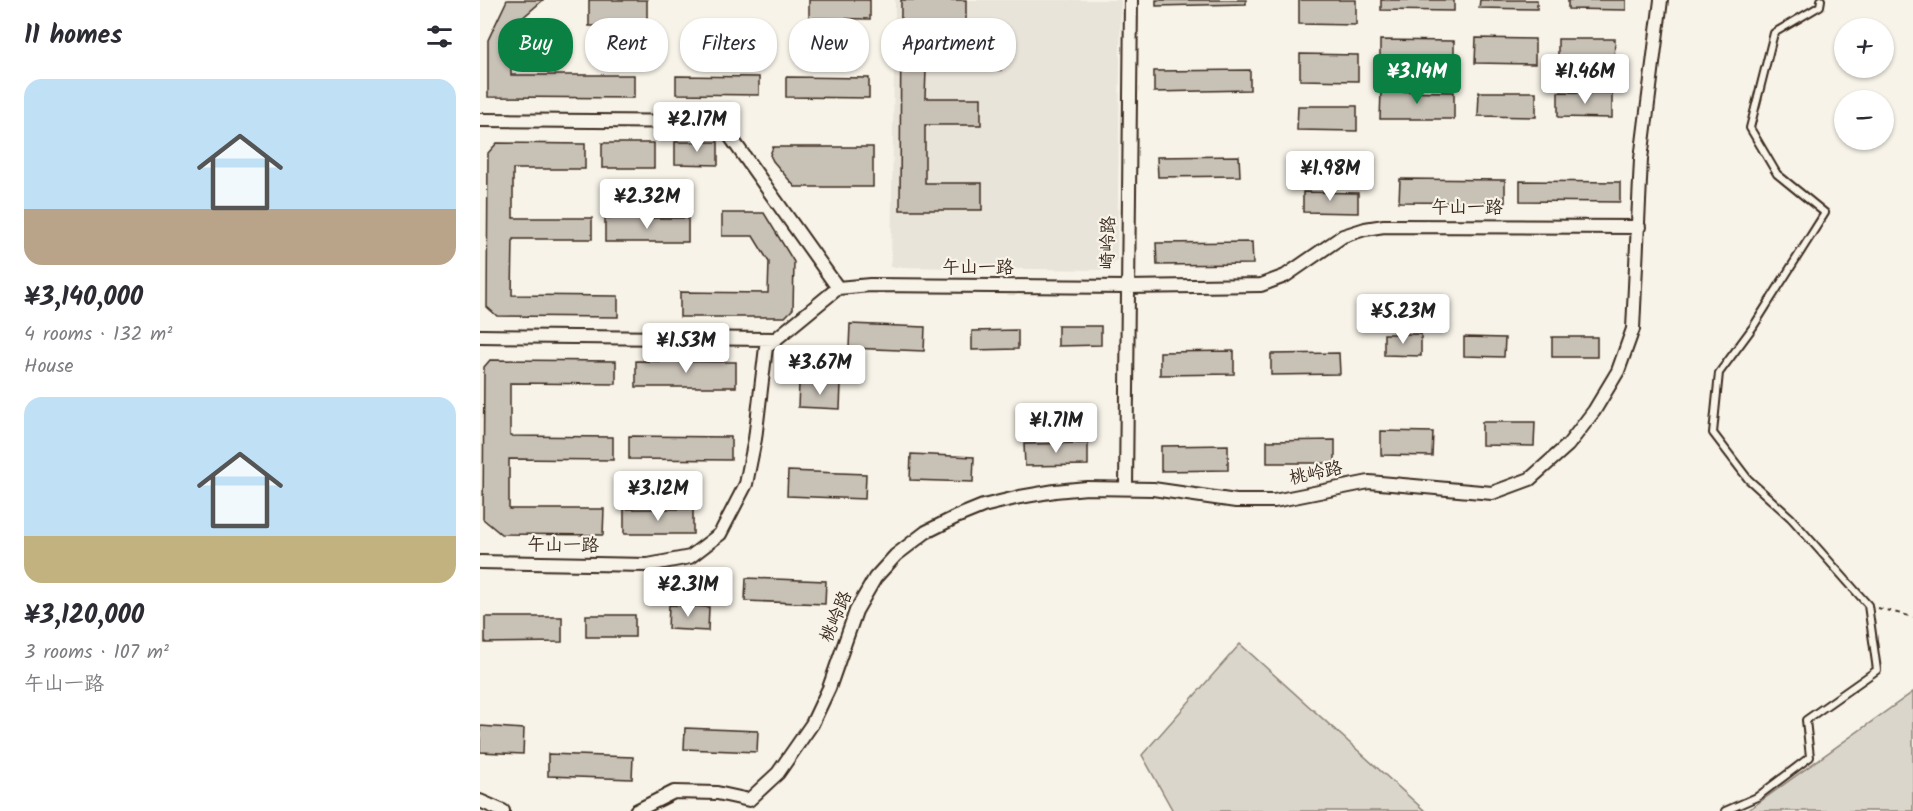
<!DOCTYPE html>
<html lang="en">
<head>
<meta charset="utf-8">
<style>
	:root { --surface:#fff; --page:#f7f7f7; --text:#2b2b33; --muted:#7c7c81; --accent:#0b8043 }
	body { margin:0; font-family:Kalam,"LXGW WenKai TC",sans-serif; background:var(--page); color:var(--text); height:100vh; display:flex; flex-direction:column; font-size:22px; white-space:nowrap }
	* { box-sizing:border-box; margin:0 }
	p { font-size:20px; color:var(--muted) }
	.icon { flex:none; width:33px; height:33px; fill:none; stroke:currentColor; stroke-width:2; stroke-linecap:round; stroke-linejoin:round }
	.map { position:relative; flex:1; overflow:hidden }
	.side { display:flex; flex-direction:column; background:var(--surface); width:480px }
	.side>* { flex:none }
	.banner { position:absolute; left:18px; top:18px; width:570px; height:54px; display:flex; gap:12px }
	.tools { position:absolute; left:1354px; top:18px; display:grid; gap:12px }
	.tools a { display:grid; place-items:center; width:60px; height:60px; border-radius:50%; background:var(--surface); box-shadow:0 2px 4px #0004; font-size:30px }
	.price { position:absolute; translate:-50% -51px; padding:0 14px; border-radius:6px; background:#fff; color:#222; font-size:20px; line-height:39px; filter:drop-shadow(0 2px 3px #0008) }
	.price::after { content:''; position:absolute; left:50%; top:36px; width:18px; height:14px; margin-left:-9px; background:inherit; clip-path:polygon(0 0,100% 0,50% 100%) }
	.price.current { background:var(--accent); color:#fff }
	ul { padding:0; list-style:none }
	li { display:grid; align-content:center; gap:12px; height:318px; padding:0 24px }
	li span { display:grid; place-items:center; height:186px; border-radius:18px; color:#555 }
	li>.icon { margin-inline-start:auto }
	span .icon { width:108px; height:108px; fill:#fffc; stroke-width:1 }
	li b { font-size:26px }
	h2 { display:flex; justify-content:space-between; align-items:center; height:72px; padding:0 24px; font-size:26px }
	.chip { padding:0 21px; border-radius:24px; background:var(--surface); box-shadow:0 2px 4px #0004; font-size:21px; line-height:54px }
	.chip.current { background:var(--accent); color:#fff }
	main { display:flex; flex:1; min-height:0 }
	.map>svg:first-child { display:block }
</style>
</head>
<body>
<main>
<section class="side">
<h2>11 homes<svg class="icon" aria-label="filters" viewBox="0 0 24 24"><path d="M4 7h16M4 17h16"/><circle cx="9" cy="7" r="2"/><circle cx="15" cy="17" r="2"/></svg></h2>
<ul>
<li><span style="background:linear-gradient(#bfe0f5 70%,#b9a48a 0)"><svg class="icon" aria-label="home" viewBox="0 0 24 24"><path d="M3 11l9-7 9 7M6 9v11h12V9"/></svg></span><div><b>¥3,140,000</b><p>4 rooms · 132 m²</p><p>House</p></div></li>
<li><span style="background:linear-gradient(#bfe0f5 75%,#c2b280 0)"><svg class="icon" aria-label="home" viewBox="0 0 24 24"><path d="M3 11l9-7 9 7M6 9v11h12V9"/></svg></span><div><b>¥3,120,000</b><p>3 rooms · 107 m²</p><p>午山一路</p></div></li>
</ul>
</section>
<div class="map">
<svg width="1433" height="811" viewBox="0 0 1433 811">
	<rect width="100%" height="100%" fill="#f7f3e8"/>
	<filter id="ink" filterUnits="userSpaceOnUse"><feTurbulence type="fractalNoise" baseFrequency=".0167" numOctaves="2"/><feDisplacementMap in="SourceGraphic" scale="12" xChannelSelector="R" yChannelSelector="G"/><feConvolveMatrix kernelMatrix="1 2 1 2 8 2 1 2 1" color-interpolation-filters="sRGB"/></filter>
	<g filter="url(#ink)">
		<path fill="#e9e4d9" d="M 415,0 L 641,0 L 637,260 L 628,270 L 411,267 Z"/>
		<path fill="#dbd6cb" stroke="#8b8074" stroke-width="1.5" d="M 760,644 L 945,811 L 693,811 L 662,755 Z
			M 1433,692 L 1433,811 L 1266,811 L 1271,808 Z"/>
		<path fill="#c8c1b6" stroke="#3b2a1e" stroke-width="1.5" d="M 27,0 L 63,0 L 40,20 L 31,42 L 31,75 L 154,75 L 154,98 L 8,97 L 8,40 Z
			M 109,0 L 167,0 L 167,26 L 109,26 Z
			M 329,0 L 390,0 L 390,19 L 329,18 Z
			M 421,0 L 486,0 L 486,25 L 446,25 L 446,41 L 521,42 L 521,70 L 446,70 L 445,98 L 501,98 L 501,125 L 445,125 L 445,183 L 502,183 L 502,210 L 420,210 Z
			M 676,0 L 766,0 L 766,4 L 676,6 Z
			M 819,0 L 876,0 L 876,25 L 819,24 Z
			M 901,0 L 974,0 L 974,11 L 901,10 Z
			M 1000,0 L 1057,0 L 1057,9 L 999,8 Z
			M 1088,0 L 1146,0 L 1146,10 L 1088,9 Z
			M 996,38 L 1055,39 L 1055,64 L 995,63 Z
			M 1078,39 L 1135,39 L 1134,63 L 1078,63 Z
			M 900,40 L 974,41 L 974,66 L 900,65 Z
			M 820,54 L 878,55 L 878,81 L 820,80 Z
			M 770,70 L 770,90 L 674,92 L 674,71 Z
			M 196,76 L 279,77 L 279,95 L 196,94 Z
			M 306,77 L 389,78 L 389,98 L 306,97 Z
			M 901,91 L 974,92 L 974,119 L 900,119 Z
			M 999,92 L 1056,92 L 1056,117 L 998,116 Z
			M 1078,92 L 1132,93 L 1132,118 L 1078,117 Z
			M 818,106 L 877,106 L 877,131 L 817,130 Z
			M 195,142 L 238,142 L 238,165 L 195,164 Z
			M 17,143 L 105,144 L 105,169 L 33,169 L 33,218 L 112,218 L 112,239 L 33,239 L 32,295 L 138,296 L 138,317 L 17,316 L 7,307 L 8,153 Z
			M 122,143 L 174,143 L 174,168 L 122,168 Z
			M 293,147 L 393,147 L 393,187 L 315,187 L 293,161 L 290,155 Z
			M 759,156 L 760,176 L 678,177 L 677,157 Z
			M 920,179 L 1025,180 L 1025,203 L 919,202 Z
			M 1040,181 L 1140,182 L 1140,202 L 1040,201 Z
			M 823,192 L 878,193 L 878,213 L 823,212 Z
			M 242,213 L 284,213 L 314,262 L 313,309 L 305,317 L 200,317 L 200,292 L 288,293 L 289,262 L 273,236 L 242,236 Z
			M 125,218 L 208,218 L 208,242 L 125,242 Z
			M 772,242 L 773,264 L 677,265 L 676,243 Z
			M 370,324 L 445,327 L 444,351 L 369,348 Z
			M 578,326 L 621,326 L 621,345 L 578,346 Z
			M 538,330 L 538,349 L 492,350 L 492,331 Z
			M 904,334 L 941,334 L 941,356 L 904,355 Z
			M 984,337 L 1025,338 L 1024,357 L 984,356 Z
			M 1072,337 L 1117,337 L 1117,357 L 1072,357 Z
			M 754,351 L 754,374 L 680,375 L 680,352 Z
			M 859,353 L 860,374 L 791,375 L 791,354 Z
			M 10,360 L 136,361 L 136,384 L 30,383 L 30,436 L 133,437 L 133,460 L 29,459 L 29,509 L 124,509 L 123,535 L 21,534 L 3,519 L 4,367 Z
			M 156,361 L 256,362 L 256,387 L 156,387 Z
			M 319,383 L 361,384 L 360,409 L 318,407 Z
			M 1002,422 L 1055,422 L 1054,446 L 1002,445 Z
			M 901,431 L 953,432 L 952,456 L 901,455 Z
			M 149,436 L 251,437 L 251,460 L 149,459 Z
			M 855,440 L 855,463 L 787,463 L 787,441 Z
			M 608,443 L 608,465 L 545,466 L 544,444 Z
			M 748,445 L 748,470 L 681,471 L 681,446 Z
			M 431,454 L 494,457 L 493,482 L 430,480 Z
			M 308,471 L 386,474 L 385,499 L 307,496 Z
			M 144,509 L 213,509 L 213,534 L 144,534 Z
			M 266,578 L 346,581 L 345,604 L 265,601 Z
			M 189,605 L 229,607 L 228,631 L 188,629 Z
			M 106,615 L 155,615 L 155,637 L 106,637 Z
			M 5,617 L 82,617 L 82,642 L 5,643 Z
			M 0,726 L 44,729 L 43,754 L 0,752 Z
			M 205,728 L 278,731 L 277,752 L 204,749 Z
			M 68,754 L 153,757 L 152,779 L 68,776 Z"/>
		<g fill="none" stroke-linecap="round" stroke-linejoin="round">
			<g stroke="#3b2a1e" stroke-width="10">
				<path id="lane" d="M 1245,811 L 1277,797 L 1330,757 L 1326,720 L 1397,670 L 1388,605 L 1311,518 L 1268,479 L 1233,433 L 1239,373 L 1273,327 L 1345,213 L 1297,174 L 1270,128 L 1294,33 L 1340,6 L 1341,0"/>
			</g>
			<g stroke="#3b2a1e" stroke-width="16">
				<path id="street" d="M 0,120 L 235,122 L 247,132 L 358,288
					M 0,336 L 295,339
					M 646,487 L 651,0
					M 0,562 L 168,565 L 210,557 L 240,534 L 266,484 L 275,439 L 286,347 L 358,288 L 390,285 L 647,287 L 781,285 L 805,276 L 863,236 L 885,229 L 904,226 L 1159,227
					M 0,801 L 23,811
					M 156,811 L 194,792 L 237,793 L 269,800 L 298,773 L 332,724 L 349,688 L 376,611 L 395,578 L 416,555 L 446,532 L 476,517 L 503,506 L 540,497 L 575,491 L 607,488 L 673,489 L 756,501 L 794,501 L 889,482 L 1012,493 L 1050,479 L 1088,445 L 1114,411 L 1138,371 L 1153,329 L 1161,159 L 1181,0"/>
			</g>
			<path stroke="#3b2a1e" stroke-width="2" stroke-dasharray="4.5 4.5" stroke-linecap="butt" d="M 1398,608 L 1433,617"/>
			<use href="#lane" stroke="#f7f3e8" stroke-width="6"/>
			<use href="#street" stroke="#f7f3e8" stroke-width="12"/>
		</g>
	</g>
	<g text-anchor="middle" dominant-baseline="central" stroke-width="4.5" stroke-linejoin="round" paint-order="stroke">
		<g font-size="18" fill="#3b2a1e" stroke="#f7f3e8">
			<text x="987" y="208">午山一路</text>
			<text transform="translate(629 243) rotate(-89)">崎岭路</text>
			<text x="498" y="268">午山一路</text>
			<text transform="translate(836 474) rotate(-12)">桃岭路</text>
			<text transform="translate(83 546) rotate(1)">午山一路</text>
			<text transform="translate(357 617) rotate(-67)">桃岭路</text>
		</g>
	</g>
</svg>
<div class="tools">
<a>+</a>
<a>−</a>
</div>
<b class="price current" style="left:937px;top:105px">¥3.14M</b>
<b class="price" style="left:1105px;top:105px">¥1.46M</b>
<b class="price" style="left:217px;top:153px">¥2.17M</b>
<b class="price" style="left:850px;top:202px">¥1.98M</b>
<b class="price" style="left:167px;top:230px">¥2.32M</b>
<b class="price" style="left:923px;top:345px">¥5.23M</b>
<b class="price" style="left:206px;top:374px">¥1.53M</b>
<b class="price" style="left:340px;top:396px">¥3.67M</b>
<b class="price" style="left:576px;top:454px">¥1.71M</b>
<b class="price" style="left:178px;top:522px">¥3.12M</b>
<b class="price" style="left:208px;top:618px">¥2.31M</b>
<div class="banner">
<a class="chip current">Buy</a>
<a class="chip">Rent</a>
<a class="chip">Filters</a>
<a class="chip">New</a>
<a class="chip">Apartment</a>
</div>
</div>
</main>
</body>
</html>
